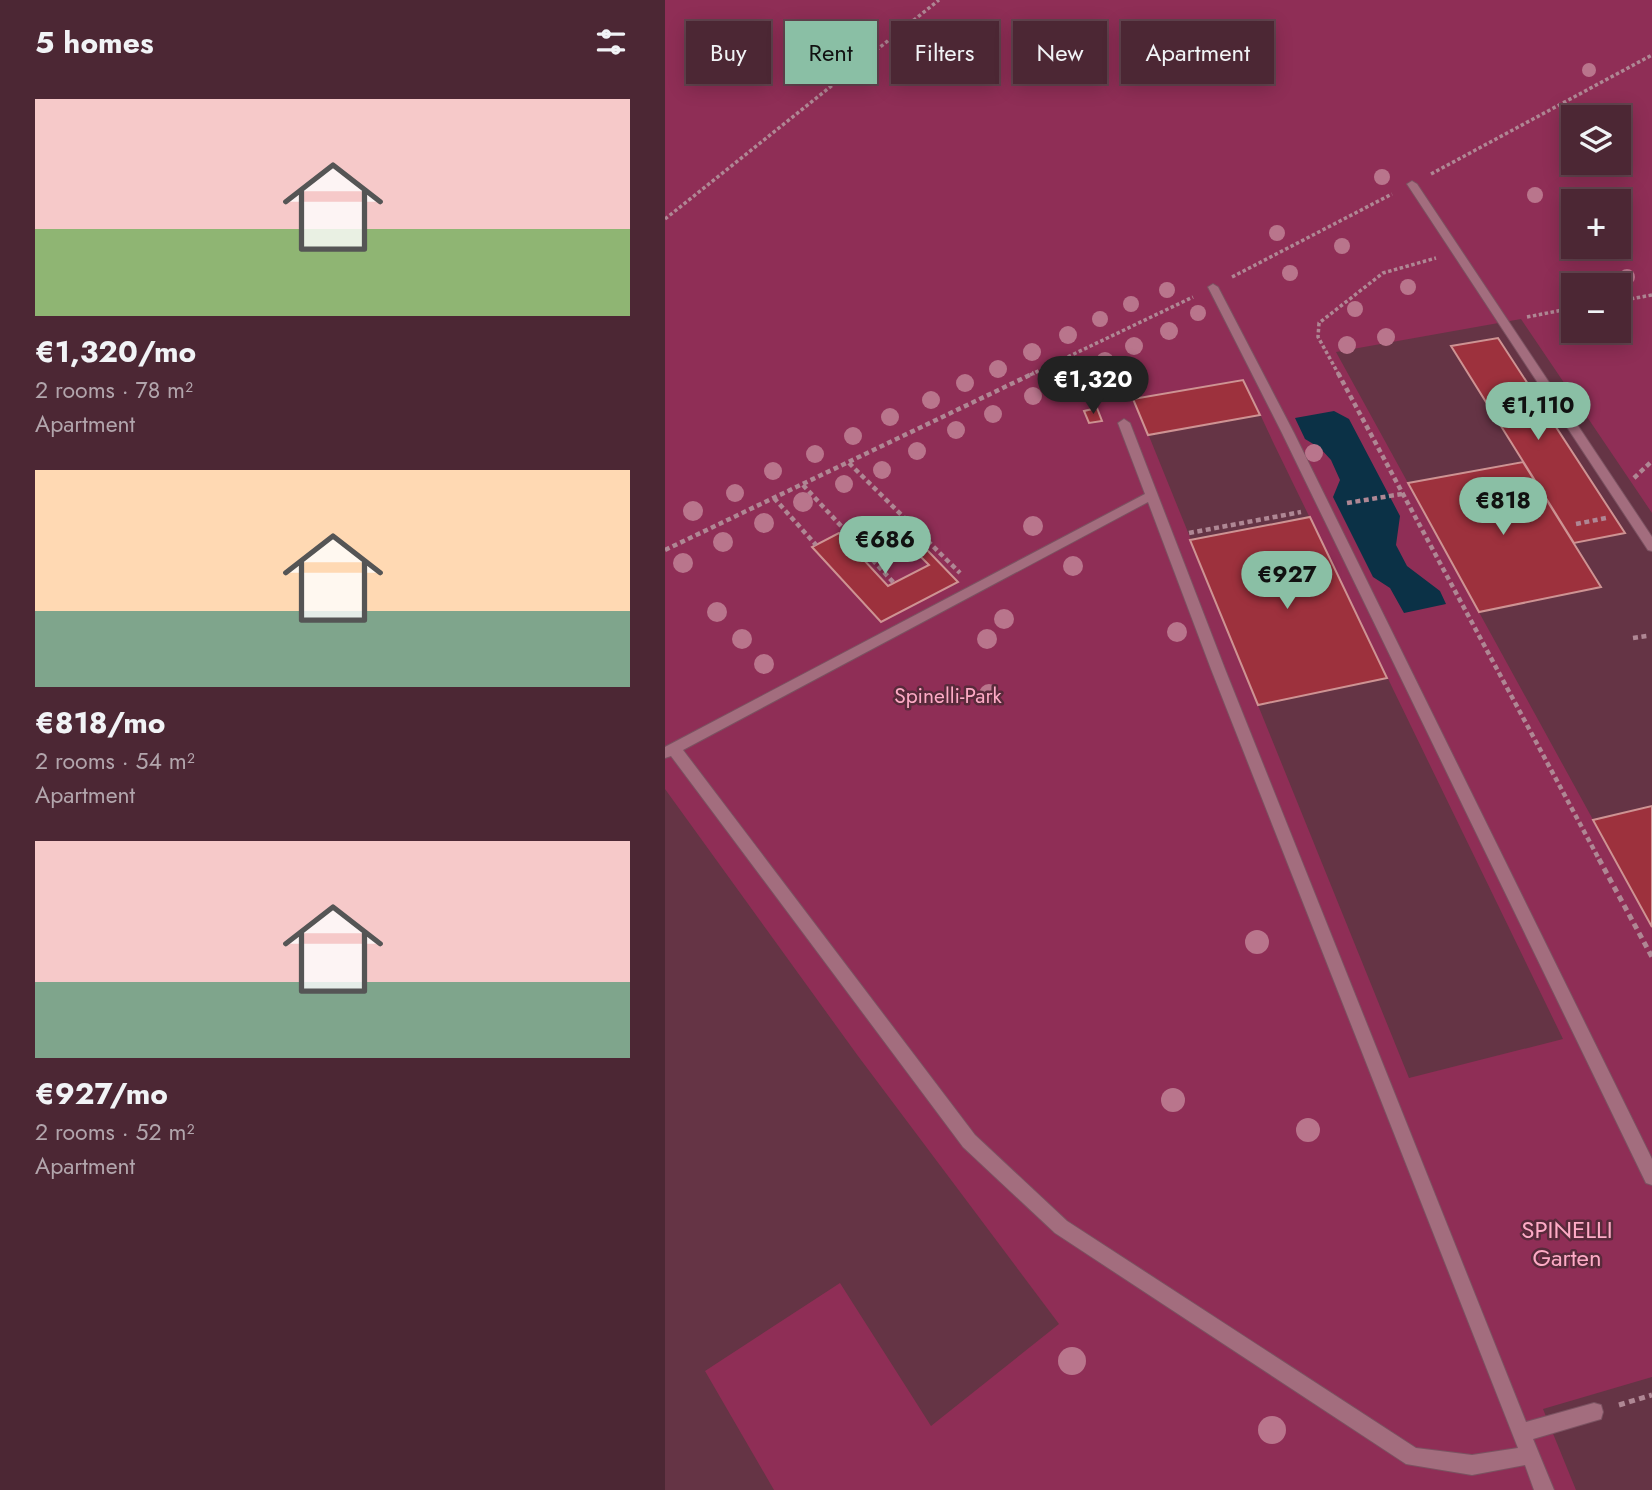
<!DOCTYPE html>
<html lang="en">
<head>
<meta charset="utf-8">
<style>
	:root { --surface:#4c2734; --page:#532f3c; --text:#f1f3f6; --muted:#b2a5ac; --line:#63444f; --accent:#8abfa5 }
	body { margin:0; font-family:Jost,sans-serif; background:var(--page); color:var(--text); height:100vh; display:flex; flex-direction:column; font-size:26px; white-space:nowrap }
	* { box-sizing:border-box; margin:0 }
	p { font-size:23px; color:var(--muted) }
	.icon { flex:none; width:38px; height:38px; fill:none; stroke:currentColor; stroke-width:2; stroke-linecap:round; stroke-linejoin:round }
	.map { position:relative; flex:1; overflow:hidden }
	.drawer { display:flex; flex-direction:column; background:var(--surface); width:665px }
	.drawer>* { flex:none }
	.hud { position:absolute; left:21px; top:21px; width:665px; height:63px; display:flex; gap:14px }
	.fabs { position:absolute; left:896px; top:105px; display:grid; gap:14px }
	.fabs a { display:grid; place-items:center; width:70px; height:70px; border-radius:0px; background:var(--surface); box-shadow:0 4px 18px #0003,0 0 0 2px var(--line); font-size:35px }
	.price { position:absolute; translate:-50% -60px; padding:0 16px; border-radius:24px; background:var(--accent); color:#111; font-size:23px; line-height:46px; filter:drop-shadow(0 2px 4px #0008) }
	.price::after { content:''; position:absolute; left:50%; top:42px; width:21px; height:16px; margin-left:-10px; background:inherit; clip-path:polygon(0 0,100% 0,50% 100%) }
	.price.active { background:#222; color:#fff }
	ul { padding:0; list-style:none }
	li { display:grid; align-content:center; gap:14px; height:371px; padding:0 35px }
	li span { display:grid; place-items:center; height:217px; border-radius:0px; color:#555 }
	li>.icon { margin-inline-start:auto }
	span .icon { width:126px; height:126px; fill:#fffc; stroke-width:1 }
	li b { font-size:30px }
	h2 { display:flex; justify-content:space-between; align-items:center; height:84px; padding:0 35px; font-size:30px }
	.tag { padding:0 24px; border-radius:0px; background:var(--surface); box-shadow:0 4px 18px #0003,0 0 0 2px var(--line); font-size:24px; line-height:63px }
	.tag.active { background:var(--accent); color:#111 }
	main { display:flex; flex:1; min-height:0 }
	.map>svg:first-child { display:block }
</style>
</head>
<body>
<main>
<section class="drawer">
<h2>5 homes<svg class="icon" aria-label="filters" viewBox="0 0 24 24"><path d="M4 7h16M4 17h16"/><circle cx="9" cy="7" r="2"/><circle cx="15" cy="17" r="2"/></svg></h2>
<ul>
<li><span style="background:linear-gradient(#f6c9c9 60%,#8fb573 0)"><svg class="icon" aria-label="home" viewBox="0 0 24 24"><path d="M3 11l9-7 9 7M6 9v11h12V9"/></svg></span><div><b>€1,320/mo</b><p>2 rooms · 78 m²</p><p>Apartment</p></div></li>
<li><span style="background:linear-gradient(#ffd9b3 65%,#7fa58c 0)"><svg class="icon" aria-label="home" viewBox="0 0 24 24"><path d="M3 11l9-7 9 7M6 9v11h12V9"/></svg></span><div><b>€818/mo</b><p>2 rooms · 54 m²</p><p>Apartment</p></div></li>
<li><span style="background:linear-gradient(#f6c9c9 65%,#7fa58c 0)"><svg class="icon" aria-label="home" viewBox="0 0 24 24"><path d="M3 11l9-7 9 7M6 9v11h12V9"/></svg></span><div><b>€927/mo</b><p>2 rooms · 52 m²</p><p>Apartment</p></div></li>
</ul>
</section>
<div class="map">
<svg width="987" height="1490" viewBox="0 0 987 1490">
	<rect width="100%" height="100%" fill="#653445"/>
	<path fill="#8f2e56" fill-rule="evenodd" d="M 0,0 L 987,0 L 987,513 L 856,319 L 671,352 L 987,927 L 987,1377 L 878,1409 L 911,1490 L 109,1490 L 40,1371 L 175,1283 L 266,1426 L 394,1324 L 193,1056 L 0,789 ZM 908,117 L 954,117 L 954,163 L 908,163 ZM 908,201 L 954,201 L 954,247 L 908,247 ZM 908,285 L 954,285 L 954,331 L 908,331 ZM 579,380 L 608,442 L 898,1039 L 744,1078 L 469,399 Z"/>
	<path fill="#0b3146" d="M 669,411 L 684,419 L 735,516 L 731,545 L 742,566 L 775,591 L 781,604 L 739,613 L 725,588 L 708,577 L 668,497 L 675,480 L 666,460 L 655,448 L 640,439 L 630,418 Z"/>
	<path fill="#9d313d" stroke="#ce9393" stroke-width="2" d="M 833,338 L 960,533 L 909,543 L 786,346 Z
		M 578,380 L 595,415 L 483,435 L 468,399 Z
		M 432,408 L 437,421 L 424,423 L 419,411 Z
		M 858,462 L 936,587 L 814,612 L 743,483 Z
		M 645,517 L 722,678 L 593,705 L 525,540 Z
		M 237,524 L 293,582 L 216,622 L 147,547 L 174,533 L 223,586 L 264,565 L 228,529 Z
		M 987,806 L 987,927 L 928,820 Z"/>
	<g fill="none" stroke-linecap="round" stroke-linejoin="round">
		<g stroke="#7b5261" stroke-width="2">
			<path id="service" d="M 747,181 L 752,184 L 987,537 L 987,551 L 983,550 L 742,184 Z
				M 548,284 L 553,287 L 629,433 L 987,1159 L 987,1185 L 981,1183 L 617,433 L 543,287 Z
				M 459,419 L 465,423 L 560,669 L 861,1422 L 929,1403 L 936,1405 L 938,1412 L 936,1419 L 929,1421 L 868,1439 L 889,1490 L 869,1490 L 860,1465 L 807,1475 L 741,1464 L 390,1233 L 298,1147 L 6,756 L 0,758 L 0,747 L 480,494 L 453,423 ZM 483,502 L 546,669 L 853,1448 L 807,1455 L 751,1448 L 402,1221 L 310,1135 L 18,750 Z"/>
		</g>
		<path stroke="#af8794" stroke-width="3.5" stroke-dasharray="3.5 2.5" stroke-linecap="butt" d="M 766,174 L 987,55
			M 0,219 L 274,0
			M 567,277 L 727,194
			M 954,301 L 987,295
			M 862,317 L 908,308
			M 365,375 L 528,297
			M 674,375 L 653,337 L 654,323 L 718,273 L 771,258"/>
		<path stroke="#af8794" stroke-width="4.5" stroke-dasharray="5 3.5" stroke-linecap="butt" d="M 673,373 L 935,861
			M 837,405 L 866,400
			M 184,463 L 295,573
			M 969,478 L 987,461
			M 138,485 L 229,583
			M 109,498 L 151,545
			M 682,503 L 737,494
			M 911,524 L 941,518
			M 524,533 L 636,512
			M 0,550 L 369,373
			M 968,638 L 982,636"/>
		<path stroke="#af8794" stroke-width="5" stroke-dasharray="6 4.5" stroke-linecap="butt" d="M 934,859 L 987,957
			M 954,1405 L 987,1395"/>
		<use href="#service" fill="#a36d7e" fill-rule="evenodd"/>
	</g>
	<g fill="#b9758c">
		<circle cx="924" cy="70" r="7"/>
		<circle cx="717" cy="177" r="8"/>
		<circle cx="870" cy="195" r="8"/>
		<circle cx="612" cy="233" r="8"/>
		<circle cx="677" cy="246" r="8"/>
		<circle cx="625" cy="273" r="8"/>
		<circle cx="962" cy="277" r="8"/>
		<circle cx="743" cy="287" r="8"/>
		<circle cx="502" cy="290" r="8"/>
		<circle cx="466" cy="304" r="8"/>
		<circle cx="690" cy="309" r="8"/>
		<circle cx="533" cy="313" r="8"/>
		<circle cx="435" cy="319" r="8"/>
		<circle cx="504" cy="331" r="9"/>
		<circle cx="403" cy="335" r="9"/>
		<circle cx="721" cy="337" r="9"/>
		<circle cx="682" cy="345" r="9"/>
		<circle cx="469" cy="346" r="9"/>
		<circle cx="367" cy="352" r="9"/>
		<circle cx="440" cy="361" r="9"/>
		<circle cx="333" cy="369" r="9"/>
		<circle cx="399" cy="381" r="9"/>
		<circle cx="300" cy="383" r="9"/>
		<circle cx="368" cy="396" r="9"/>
		<circle cx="266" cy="400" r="9"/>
		<circle cx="328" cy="414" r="9"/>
		<circle cx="225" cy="417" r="9"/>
		<circle cx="291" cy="430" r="9"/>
		<circle cx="188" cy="436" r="9"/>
		<circle cx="252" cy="451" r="9"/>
		<circle cx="649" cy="453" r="9"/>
		<circle cx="150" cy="454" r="9"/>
		<circle cx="217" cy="470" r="9"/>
		<circle cx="108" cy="471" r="9"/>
		<circle cx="179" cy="484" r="9"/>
		<circle cx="70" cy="493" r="9"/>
		<circle cx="138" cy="502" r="10"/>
		<circle cx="28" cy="511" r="10"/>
		<circle cx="99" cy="523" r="10"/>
		<circle cx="368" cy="526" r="10"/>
		<circle cx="58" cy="542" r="10"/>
		<circle cx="18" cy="563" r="10"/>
		<circle cx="408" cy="566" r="10"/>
		<circle cx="52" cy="612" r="10"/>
		<circle cx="339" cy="619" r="10"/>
		<circle cx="512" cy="632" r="10"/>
		<circle cx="77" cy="639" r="10"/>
		<circle cx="322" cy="639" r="10"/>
		<circle cx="99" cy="664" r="10"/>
		<circle cx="324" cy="694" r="10"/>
		<circle cx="592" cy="942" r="12"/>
		<circle cx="508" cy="1100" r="12"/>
		<circle cx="643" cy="1130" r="12"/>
		<circle cx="407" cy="1361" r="14"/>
		<circle cx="607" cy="1430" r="14"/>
	</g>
	<g text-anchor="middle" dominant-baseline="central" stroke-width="5" stroke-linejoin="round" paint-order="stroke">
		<g font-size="21" fill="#feabc6" stroke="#592a3b">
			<text x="283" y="696">Spinelli-Park</text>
		</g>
		<g font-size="24" fill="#feabc6" stroke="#592a3b">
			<text x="902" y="1229">SPINELLI<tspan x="902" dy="28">Garten</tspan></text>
		</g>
	</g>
</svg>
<div class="fabs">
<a><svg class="icon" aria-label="layers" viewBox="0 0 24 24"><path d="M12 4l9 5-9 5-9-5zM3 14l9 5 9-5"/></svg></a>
<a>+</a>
<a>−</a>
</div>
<b class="price active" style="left:428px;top:416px">€1,320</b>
<b class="price" style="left:873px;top:442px">€1,110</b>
<b class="price" style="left:838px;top:537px">€818</b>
<b class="price" style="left:220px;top:576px">€686</b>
<b class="price" style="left:622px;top:611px">€927</b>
<div class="hud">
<a class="tag">Buy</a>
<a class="tag active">Rent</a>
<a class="tag">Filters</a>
<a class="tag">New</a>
<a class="tag">Apartment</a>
</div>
</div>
</main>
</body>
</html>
